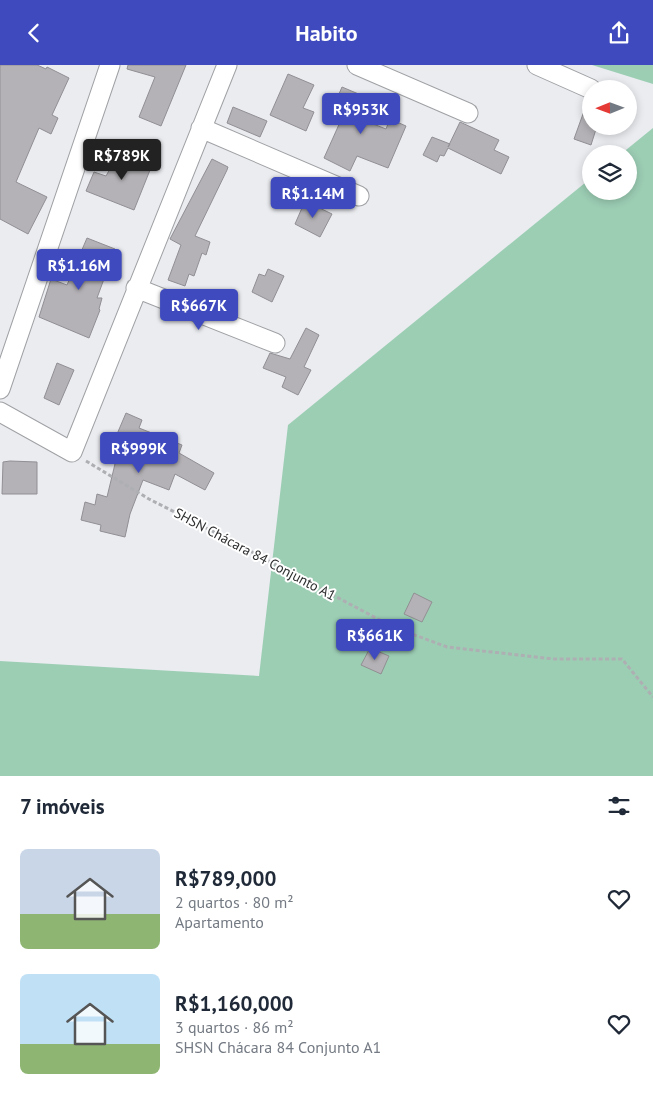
<!DOCTYPE html>
<html lang="pt">
<head>
<meta charset="utf-8">
<style>
	:root { --surface:#fff; --page:#f2f2f3; --text:#1f2937; --muted:#747a83; --accent:#3e4abe }
	body { margin:0; font-family:"PT Sans",sans-serif; background:var(--page); color:var(--text); height:100vh; display:flex; flex-direction:column; font-size:19px; white-space:nowrap }
	* { box-sizing:border-box; margin:0 }
	p { font-size:16px; color:var(--muted) }
	.icon { flex:none; width:28px; height:28px; fill:none; stroke:currentColor; stroke-width:2; stroke-linecap:round; stroke-linejoin:round }
	.map { position:relative; height:711px; overflow:hidden }
	.drawer { display:flex; flex-direction:column; background:var(--surface); flex:1 }
	.drawer>* { flex:none }
	.needle { width:32px; rotate:269deg }
	.buttons { position:absolute; left:582px; top:15px; display:grid; gap:10px }
	.buttons a { display:grid; place-items:center; width:55px; height:55px; border-radius:50%; background:var(--surface); box-shadow:0 2px 8px #0003; font-size:25px }
	.price { position:absolute; translate:-50% -42px; padding:0 11px; border-radius:5px; background:var(--accent); color:#fff; font-size:16px; line-height:32px; filter:drop-shadow(0 1px 2px #0008) }
	.price::after { content:''; position:absolute; left:50%; top:30px; width:15px; height:11px; margin-left:-8px; background:inherit; clip-path:polygon(0 0,100% 0,50% 100%) }
	.price.on { background:#222; color:#fff }
	ul { padding:0; list-style:none }
	li { display:flex; align-items:center; gap:15px; height:125px; padding:0 20px }
	li span { display:grid; place-items:center; flex:none; width:140px; height:100px; border-radius:8px; color:#555 }
	li>.icon { margin-inline-start:auto }
	span .icon { width:60px; height:60px; fill:#fffc; stroke-width:1 }
	li b { font-size:21px }
	h2 { display:flex; justify-content:space-between; align-items:center; height:60px; padding:0 20px; font-size:21px }
	header { display:flex; justify-content:space-between; align-items:center; height:65px; padding:0 20px; background:var(--accent); color:#fff; font-size:22px; font-weight:700 }
	.map>svg:first-child { display:block }
</style>
</head>
<body>
<header><svg class="icon" aria-label="back" viewBox="0 0 24 24"><path d="M15 5l-7 7 7 7"/></svg>Habito<svg class="icon" aria-label="share" viewBox="0 0 24 24"><path d="M12 15V3M7 8l5-5 5 5M5 13v7h14v-7"/></svg></header>
<div class="map">
<svg width="653" height="711" viewBox="0 0 653 711">
	<rect width="100%" height="100%" fill="#eaecf0"/>
	<path fill="#9cceb4" d="M 592,0 L 653,0 L 653,19 Z
		M 653,63 L 653,711 L 0,711 L 0,596 L 259,611 L 288,360 L 591,113 L 591,126 L 629,126 L 629,89 L 621,89 Z"/>
	<path fill="#b4b2b6" stroke="#918f93" d="M 0,0 L 37,0 L 46,4 L 47,2 L 69,13 L 52,50 L 58,53 L 51,69 L 39,63 L 16,117 L 47,132 L 28,169 L 0,154 Z
		M 128,0 L 186,0 L 161,61 L 139,52 L 155,12 L 127,4 Z
		M 288,9 L 314,20 L 303,43 L 314,47 L 306,66 L 270,50 Z
		M 342,22 L 368,33 L 358,53 L 386,64 L 390,54 L 406,61 L 388,103 L 357,91 L 350,106 L 324,93 L 341,55 L 330,50 Z
		M 588,35 L 591,35 L 591,61 L 597,61 L 591,80 L 574,74 Z
		M 233,42 L 267,56 L 260,72 L 227,58 Z
		M 460,57 L 499,75 L 494,85 L 509,92 L 501,109 L 448,83 L 444,91 L 440,90 L 437,97 L 423,90 L 432,72 L 450,79 L 448,82 Z
		M 121,84 L 152,100 L 134,145 L 86,126 L 94,107 L 106,111 Z
		M 212,94 L 228,102 L 227,105 L 195,171 L 210,177 L 206,190 L 202,188 L 194,211 L 189,209 L 185,221 L 168,215 L 181,180 L 170,174 Z
		M 305,136 L 332,149 L 320,172 L 295,159 Z
		M 87,173 L 115,184 L 97,233 L 102,233 L 99,244 L 100,245 L 89,273 L 39,252 L 51,214 L 67,220 Z
		M 268,204 L 284,211 L 272,237 L 252,227 L 259,209 L 265,211 Z
		M 306,263 L 319,270 L 304,302 L 311,305 L 298,330 L 282,322 L 286,312 L 263,303 L 270,288 L 290,294 Z
		M 57,298 L 74,305 L 59,340 L 44,333 Z
		M 126,348 L 142,355 L 139,363 L 182,380 L 179,388 L 214,408 L 205,425 L 175,409 L 169,425 L 143,415 L 130,449 L 125,472 L 100,466 L 101,460 L 81,455 L 85,437 L 95,440 L 97,429 L 107,432 L 115,399 L 106,395 Z
		M 10,396 L 37,397 L 37,429 L 2,429 L 3,397 Z
		M 414,528 L 432,537 L 422,557 L 404,549 Z
		M 370,583 L 389,591 L 381,609 L 361,600 Z"/>
	<g fill="none" stroke-linecap="round" stroke-linejoin="round">
		<g stroke="#9fa1a4" stroke-width="21">
			<path id="minor" d="M 357,0 L 468,48
				M 537,0 L 591,24
				M 201,63 L 359,131
				M 136,223 L 275,278
				M 0,324 L 110,0
				M 0,347 L 72,387 L 227,0"/>
		</g>
		<path stroke="#adafb2" stroke-width="3" stroke-dasharray="4 2.5" stroke-linecap="butt" d="M 86,396 L 149,434 L 218,469 L 393,562 L 447,582 L 554,594 L 622,594 L 653,632"/>
		<use href="#minor" stroke="#fff" stroke-width="19"/>
	</g>
	<g text-anchor="middle" dominant-baseline="central" stroke-width="4" stroke-linejoin="round" paint-order="stroke">
		<g font-size="14" fill="#2d2e2f" stroke="#fff">
			<text transform="translate(255 489) rotate(28)">SHSN Chácara 84 Conjunto A1</text>
		</g>
	</g>
</svg>
<div class="buttons">
<a><svg class="needle" viewBox="-14 -14 28 28"><path d="M0-13l5 13h-10z" fill="#e53935"/><path d="M0 13l5-13h-10z" fill="#747a83"/></svg></a>
<a><svg class="icon" aria-label="layers" viewBox="0 0 24 24"><path d="M12 4l9 5-9 5-9-5zM3 14l9 5 9-5"/></svg></a>
</div>
<b class="price" style="left:361px;top:70px">R$953K</b>
<b class="price on" style="left:122px;top:116px">R$789K</b>
<b class="price" style="left:313px;top:154px">R$1.14M</b>
<b class="price" style="left:79px;top:226px">R$1.16M</b>
<b class="price" style="left:199px;top:266px">R$667K</b>
<b class="price" style="left:139px;top:409px">R$999K</b>
<b class="price" style="left:375px;top:596px">R$661K</b>
</div>
<section class="drawer">
<h2>7 imóveis<svg class="icon" aria-label="filters" viewBox="0 0 24 24"><path d="M4 7h16M4 17h16"/><circle cx="9" cy="7" r="2"/><circle cx="15" cy="17" r="2"/></svg></h2>
<ul>
<li><span style="background:linear-gradient(#c9d6e8 65%,#8fb573 0)"><svg class="icon" aria-label="home" viewBox="0 0 24 24"><path d="M3 11l9-7 9 7M6 9v11h12V9"/></svg></span><div><b>R$789,000</b><p>2 quartos · 80 m²</p><p>Apartamento</p></div><svg class="icon" aria-label="heart" viewBox="0 0 24 24"><path d="M12 20l-8-8c-3-5 5-10 8-4 3-6 11-1 8 4z"/></svg></li>
<li><span style="background:linear-gradient(#bfe0f5 70%,#8fb573 0)"><svg class="icon" aria-label="home" viewBox="0 0 24 24"><path d="M3 11l9-7 9 7M6 9v11h12V9"/></svg></span><div><b>R$1,160,000</b><p>3 quartos · 86 m²</p><p>SHSN Chácara 84 Conjunto A1</p></div><svg class="icon" aria-label="heart" viewBox="0 0 24 24"><path d="M12 20l-8-8c-3-5 5-10 8-4 3-6 11-1 8 4z"/></svg></li>
</ul>
</section>
</body>
</html>
